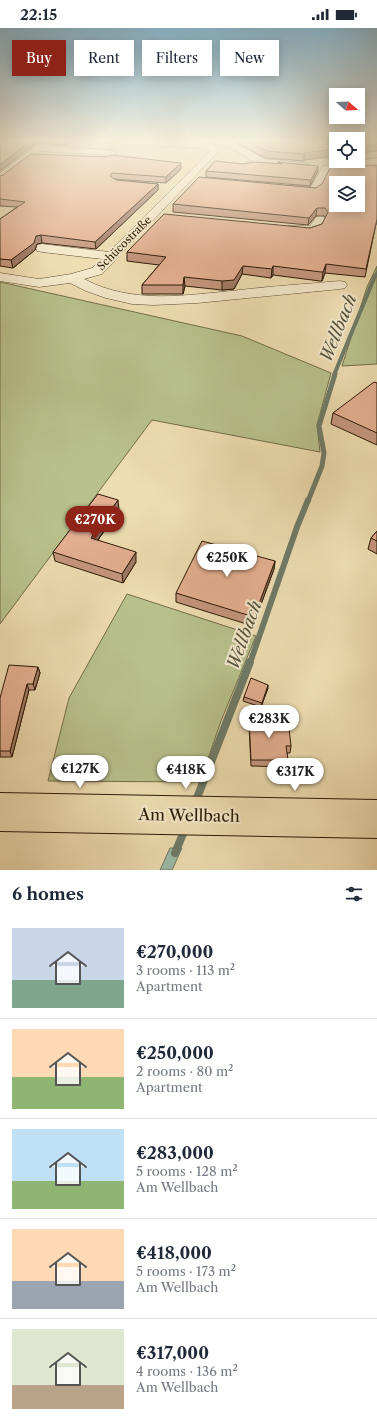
<!DOCTYPE html>
<html lang="en">
<head>
<meta charset="utf-8">
<style>
	:root { --surface:#fff; --page:#f6f6f7; --text:#1f2937; --muted:#747a83; --line:#e0e1e3; --accent:#8f2418 }
	body { margin:0; font-family:"Libre Caslon Text",serif; background:var(--page); color:var(--text); height:100vh; display:flex; flex-direction:column; font-size:15px; white-space:nowrap }
	* { box-sizing:border-box; margin:0 }
	p { font-size:13px; color:var(--muted) }
	.icon { flex:none; width:22px; height:22px; fill:none; stroke:currentColor; stroke-width:2; stroke-linecap:round; stroke-linejoin:round }
	.map { position:relative; height:842px; overflow:hidden }
	.sheet { display:flex; flex-direction:column; background:var(--surface); flex:1 }
	.sheet>* { flex:none }
	.guide { position:absolute; left:12px; top:12px; width:353px; height:36px; display:flex; gap:8px }
	.needle { width:26px; rotate:109deg }
	.controls { position:absolute; left:329px; top:60px; display:grid; gap:8px }
	.controls a { display:grid; place-items:center; width:36px; height:36px; border-radius:0px; background:var(--surface); box-shadow:0 2px 10px #0003; font-size:20px }
	.price { position:absolute; translate:-50% -34px; padding:0 9px; border-radius:14px; background:#fff; color:#222; font-size:13px; line-height:26px; filter:drop-shadow(0 1px 2px #0008) }
	.price::after { content:''; position:absolute; left:50%; top:24px; width:12px; height:9px; margin-left:-6px; background:inherit; clip-path:polygon(0 0,100% 0,50% 100%) }
	.price.active { background:var(--accent); color:#fff }
	ul { padding:0; list-style:none }
	li { display:flex; align-items:center; gap:12px; height:100px; padding:0 12px }
	li+li { border-top:1px solid var(--line) }
	li span { display:grid; place-items:center; flex:none; width:112px; height:80px; border-radius:0px; color:#555 }
	li>.icon { margin-inline-start:auto }
	span .icon { width:48px; height:48px; fill:#fffc; stroke-width:1 }
	li b { font-size:17px }
	h2 { display:flex; justify-content:space-between; align-items:center; height:48px; padding:0 12px; font-size:17px }
	.tag { padding:0 14px; border-radius:0px; background:var(--surface); box-shadow:0 2px 10px #0003; font-size:14px; line-height:36px }
	.tag.active { background:var(--accent); color:#fff }
	.status { display:flex; justify-content:space-between; align-items:center; height:28px; padding:0 20px; background:var(--surface); direction:ltr }
	.status svg { height:11px; fill:currentColor }
	.map>svg:first-child { display:block }
</style>
</head>
<body>
<div class="status"><b>22:15</b><svg viewBox="0 0 49 12"><path d="M0 12V9h3v3zM5 12V6h3v6zM10 12V3h3v9zM15 12V0h3v12zM26 1h20v11H26zM47 4h2v5h-2z"/></svg></div>
<div class="map">
<svg width="377" height="842" viewBox="0 0 377 842">
	<rect width="100%" height="100%" fill="#eeddb1"/>
	<filter id="stains"><feTurbulence type="fractalNoise" baseFrequency=".005" numOctaves="4"/><feColorMatrix values="0 0 0 0 .2 0 0 0 0 .09 0 0 0 0 .02 0 0 0 .5 -.17"/></filter>
	<radialGradient id="worn" r=".72"><stop offset=".6" stop-color="#630" stop-opacity="0"/><stop offset="1" stop-color="#630" stop-opacity=".3"/></radialGradient>
	<path fill="#b8c18c" stroke="#726d49" d="M 377,238 L 377,336 L 342,338 L 367,259 Z
		M 0,254 L 242,308 L 331,345 L 317,397 L 320,424 L 152,392 L 0,596 Z
		M 127,566 L 256,608 L 221,693 L 200,754 L 48,753 L 69,670 Z"/>
	<path fill="#9abca9" stroke="#6e7b68" d="M 170,820 L 182,820 L 172,842 L 160,842 Z"/>
	<g fill="none" stroke-linecap="round" stroke-linejoin="round">
		<path stroke="#6e7b68" stroke-width="3" d="M 375,249 L 377,244"/>
		<path stroke="#6e7b68" stroke-width="4" d="M 334,347 L 375,248"/>
		<path stroke="#6e7b68" stroke-width="5" d="M 308,473 L 322,438 L 324,425 L 319,398 L 335,346"/>
		<path stroke="#6e7b68" stroke-width="6" d="M 250,635 L 297,499 L 308,472"/>
		<path stroke="#6e7b68" stroke-width="8" d="M 195,775 L 250,634
			M 175,825 L 185,801"/>
		<g stroke="#5c4a31" stroke-width="1">
			<path id="minor" d="M 43,112 L 52,112 L 46,118 L 112,122 L 117,125 L 113,131 L 107,133 L 102,130 L 106,127 L 40,123 L 4,152 L 0,153 L 0,145 Z
				M 97,112 C 132,112 181,109 215,117 L 219,123 L 102,246 L 84,251 C 133,277 187,267 240,262 C 273,258 307,256 340,253 L 345,254 L 347,257 L 345,260 L 340,261 L 197,275 L 154,277 L 132,276 L 106,270 L 86,263 L 70,255 L 39,259 L 0,253 L 0,245 L 39,251 L 71,246 L 92,240 L 102,231 L 42,224 L 37,223 L 36,220 L 37,217 L 42,216 L 109,224 L 210,123 L 202,120 L 101,115 Z
				M 219,112 L 232,114 L 265,131 L 306,135 L 311,138 L 306,141 L 263,137 L 247,138 L 245,136 L 247,134 L 253,133 L 227,118 L 216,117 L 215,115 Z
				M 377,130 L 377,136 L 330,142 L 319,165 L 289,163 L 284,160 L 289,157 L 311,159 L 323,138 Z
				M 320,187 L 324,189 L 326,191 L 318,205 L 314,206 L 288,204 L 286,201 L 288,198 L 310,198 L 316,189 Z"/>
		</g>
		<g stroke="#2c1906" stroke-width="2">
			<path id="major" d="M 0,765 L 377,772 L 377,810 L 0,803 Z"/>
		</g>
		<use href="#minor" fill="#f4e9cc" fill-rule="evenodd"/>
		<use href="#major" fill="#eeddb1" fill-rule="evenodd"/>
	</g>
	<path fill="#c5977e" stroke="#2c1906" d="M 0,112 L 69,112 L 69,117 L 38,115 L 33,117 Z
		M 193,112 L 209,112 L 208,113 Z
		M 238,112 L 336,112 L 304,132 L 304,133 L 265,130 L 237,115 Z
		M 278,134 L 318,143 L 310,158 L 206,149 L 206,143 L 243,136 L 278,136 Z
		M 377,138 L 377,196 L 376,196 L 365,249 L 325,245 L 322,253 L 320,253 L 273,247 L 271,250 L 242,246 L 234,261 L 222,262 L 185,258 L 183,266 L 142,266 L 142,257 L 159,237 L 127,233 L 127,224 L 310,200 L 322,196 L 326,189 L 324,188 L 316,188 L 308,197 L 173,184 L 173,176 L 316,160 Z
		M 181,141 L 166,155 L 114,151 L 116,152 L 158,156 L 158,162 L 96,221 L 42,215 L 37,216 L 35,222 L 13,240 L 0,238 L 0,191 L 17,179 L 0,178 L 0,148 Z
		M 377,355 L 377,417 L 331,396 L 333,385 Z
		M 119,482 L 98,512 L 136,534 L 123,555 L 55,533 L 53,524 Z
		M 377,503 L 377,526 L 368,521 L 371,510 Z
		M 275,533 L 274,541 L 253,598 L 176,574 L 176,565 Z
		M 38,639 L 40,645 L 35,662 L 29,662 L 12,729 L 0,729 L 0,670 Z
		M 268,660 L 261,679 L 243,673 L 244,669 Z
		M 249,690 L 291,718 L 290,725 L 287,725 L 288,732 L 286,739 L 251,738 L 249,697 Z"/>
	<path fill="#a07b66" stroke="#2c1906" d="M 32,112 L 38,112 L 38,115 L 33,117 L 0,143 L 0,137 Z
		M 377,116 L 377,123 L 358,125 L 358,119 Z
		M 336,121 L 336,128 L 304,132 L 304,125 Z
		M 181,135 L 181,141 L 166,155 L 166,149 Z
		M 318,138 L 318,143 L 310,158 L 311,152 Z
		M 158,156 L 158,162 L 96,221 L 95,214 Z
		M 317,180 L 316,188 L 308,197 L 309,190 Z
		M 41,207 L 42,215 L 37,216 L 35,222 L 13,240 L 11,232 L 36,208 Z
		M 326,236 L 325,245 L 322,253 L 323,244 Z
		M 243,238 L 242,246 L 234,261 L 222,262 L 222,253 Z
		M 273,238 L 273,247 L 271,250 L 272,241 Z
		M 184,249 L 185,258 L 183,266 L 183,257 Z
		M 118,472 L 119,482 L 92,520 L 91,510 Z
		M 136,524 L 136,534 L 123,555 L 122,546 Z
		M 275,533 L 274,541 L 253,598 L 254,589 Z
		M 38,639 L 40,645 L 35,662 L 33,656 Z
		M 27,656 L 29,662 L 12,729 L 10,723 Z
		M 268,657 L 268,660 L 261,679 L 262,675 Z"/>
	<path fill="#e5b092" stroke="#2c1906" fill-rule="evenodd" d="M 0,112 L 32,112 L 0,137 Z
		M 244,112 L 336,112 L 336,121 L 304,125 L 304,126 L 266,123 Z
		M 358,112 L 377,112 L 377,116 L 358,119 Z
		M 31,126 L 106,129 L 111,127 L 181,135 L 166,149 L 112,145 L 110,148 L 116,152 L 158,156 L 95,214 L 41,207 L 36,208 L 34,215 L 11,232 L 0,231 L 0,191 L 25,174 L 0,171 L 0,148 L 3,147 Z
		M 215,133 L 243,136 L 255,134 L 282,136 L 278,134 L 318,138 L 311,152 L 206,143 Z
		M 346,136 L 377,138 L 377,191 L 366,241 L 326,236 L 323,244 L 321,244 L 273,238 L 272,241 L 243,238 L 234,252 L 222,253 L 184,249 L 183,257 L 142,257 L 166,229 L 127,224 L 164,186 L 310,200 L 322,196 L 328,184 L 325,180 L 317,180 L 309,190 L 173,176 L 199,149 L 316,160 L 322,156 L 331,138 L 342,138 ZM 336,155 L 358,155 L 358,177 L 336,177 Z
		M 374,354 L 377,355 L 377,405 L 333,385 Z
		M 98,466 L 118,472 L 91,510 L 136,524 L 122,546 L 53,524 Z
		M 377,503 L 377,513 L 371,510 Z
		M 202,513 L 275,533 L 254,589 L 176,565 Z
		M 9,637 L 38,639 L 33,656 L 27,656 L 10,723 L 0,723 L 0,670 Z
		M 251,650 L 268,657 L 262,675 L 244,669 Z
		M 249,690 L 288,692 L 291,718 L 286,718 L 288,732 L 251,732 Z"/>
	<linearGradient id="sky" x2="0" y2="1"><stop stop-color="#89b7cf"/><stop offset="0.49" stop-color="#f7f0dc"/><stop offset="1" stop-color="#f7f0dc" stop-opacity="0"/></linearGradient>
	<rect width="377" height="230" fill="url(#sky)"/>
	<g text-anchor="middle" dominant-baseline="central" stroke-width="4" stroke-linejoin="round" paint-order="stroke">
		<g font-size="11" fill="#2c1906" stroke="#f4e9cc">
			<text transform="translate(124 215) rotate(-45)">Schücostraße</text>
		</g>
		<g font-size="16" fill="#2c1906" stroke="#f4e9cc">
			<text transform="translate(189 787) rotate(1)">Am Wellbach</text>
		</g>
		<g font-size="17" font-style="italic" fill="#52523f" stroke="#f4e9cc">
			<text transform="translate(338 300) rotate(-68)">Wellbach</text>
			<text transform="translate(244 607) rotate(-70)">Wellbach</text>
		</g>
	</g>
	<rect width="100%" height="100%" filter="url(#stains)"/>
	<rect width="100%" height="100%" fill="url(#worn)"/>
</svg>
<div class="controls">
<a><svg class="needle" viewBox="-14 -14 28 28"><path d="M0-13l5 13h-10z" fill="#e53935"/><path d="M0 13l5-13h-10z" fill="#747a83"/></svg></a>
<a><svg class="icon" aria-label="locate" viewBox="0 0 24 24"><circle cx="12" cy="12" r="6"/><path d="M12 2v4M12 18v4M2 12h4M18 12h4"/></svg></a>
<a><svg class="icon" aria-label="layers" viewBox="0 0 24 24"><path d="M12 4l9 5-9 5-9-5zM3 14l9 5 9-5"/></svg></a>
</div>
<b class="price active" style="left:95px;top:512px">€270K</b>
<b class="price" style="left:227px;top:550px">€250K</b>
<b class="price" style="left:269px;top:711px">€283K</b>
<b class="price" style="left:80px;top:761px">€127K</b>
<b class="price" style="left:186px;top:762px">€418K</b>
<b class="price" style="left:295px;top:764px">€317K</b>
<div class="guide">
<a class="tag active">Buy</a>
<a class="tag">Rent</a>
<a class="tag">Filters</a>
<a class="tag">New</a>
</div>
</div>
<section class="sheet">
<h2>6 homes<svg class="icon" aria-label="filters" viewBox="0 0 24 24"><path d="M4 7h16M4 17h16"/><circle cx="9" cy="7" r="2"/><circle cx="15" cy="17" r="2"/></svg></h2>
<ul>
<li><span style="background:linear-gradient(#c9d6e8 65%,#7fa58c 0)"><svg class="icon" aria-label="home" viewBox="0 0 24 24"><path d="M3 11l9-7 9 7M6 9v11h12V9"/></svg></span><div><b>€270,000</b><p>3 rooms · 113 m²</p><p>Apartment</p></div></li>
<li><span style="background:linear-gradient(#ffd9b3 60%,#8fb573 0)"><svg class="icon" aria-label="home" viewBox="0 0 24 24"><path d="M3 11l9-7 9 7M6 9v11h12V9"/></svg></span><div><b>€250,000</b><p>2 rooms · 80 m²</p><p>Apartment</p></div></li>
<li><span style="background:linear-gradient(#bfe0f5 65%,#8fb573 0)"><svg class="icon" aria-label="home" viewBox="0 0 24 24"><path d="M3 11l9-7 9 7M6 9v11h12V9"/></svg></span><div><b>€283,000</b><p>5 rooms · 128 m²</p><p>Am Wellbach</p></div></li>
<li><span style="background:linear-gradient(#ffd9b3 65%,#9aa5b1 0)"><svg class="icon" aria-label="home" viewBox="0 0 24 24"><path d="M3 11l9-7 9 7M6 9v11h12V9"/></svg></span><div><b>€418,000</b><p>5 rooms · 173 m²</p><p>Am Wellbach</p></div></li>
<li><span style="background:linear-gradient(#dfe7d0 70%,#b9a48a 0)"><svg class="icon" aria-label="home" viewBox="0 0 24 24"><path d="M3 11l9-7 9 7M6 9v11h12V9"/></svg></span><div><b>€317,000</b><p>4 rooms · 136 m²</p><p>Am Wellbach</p></div></li>
</ul>
</section>
</body>
</html>
